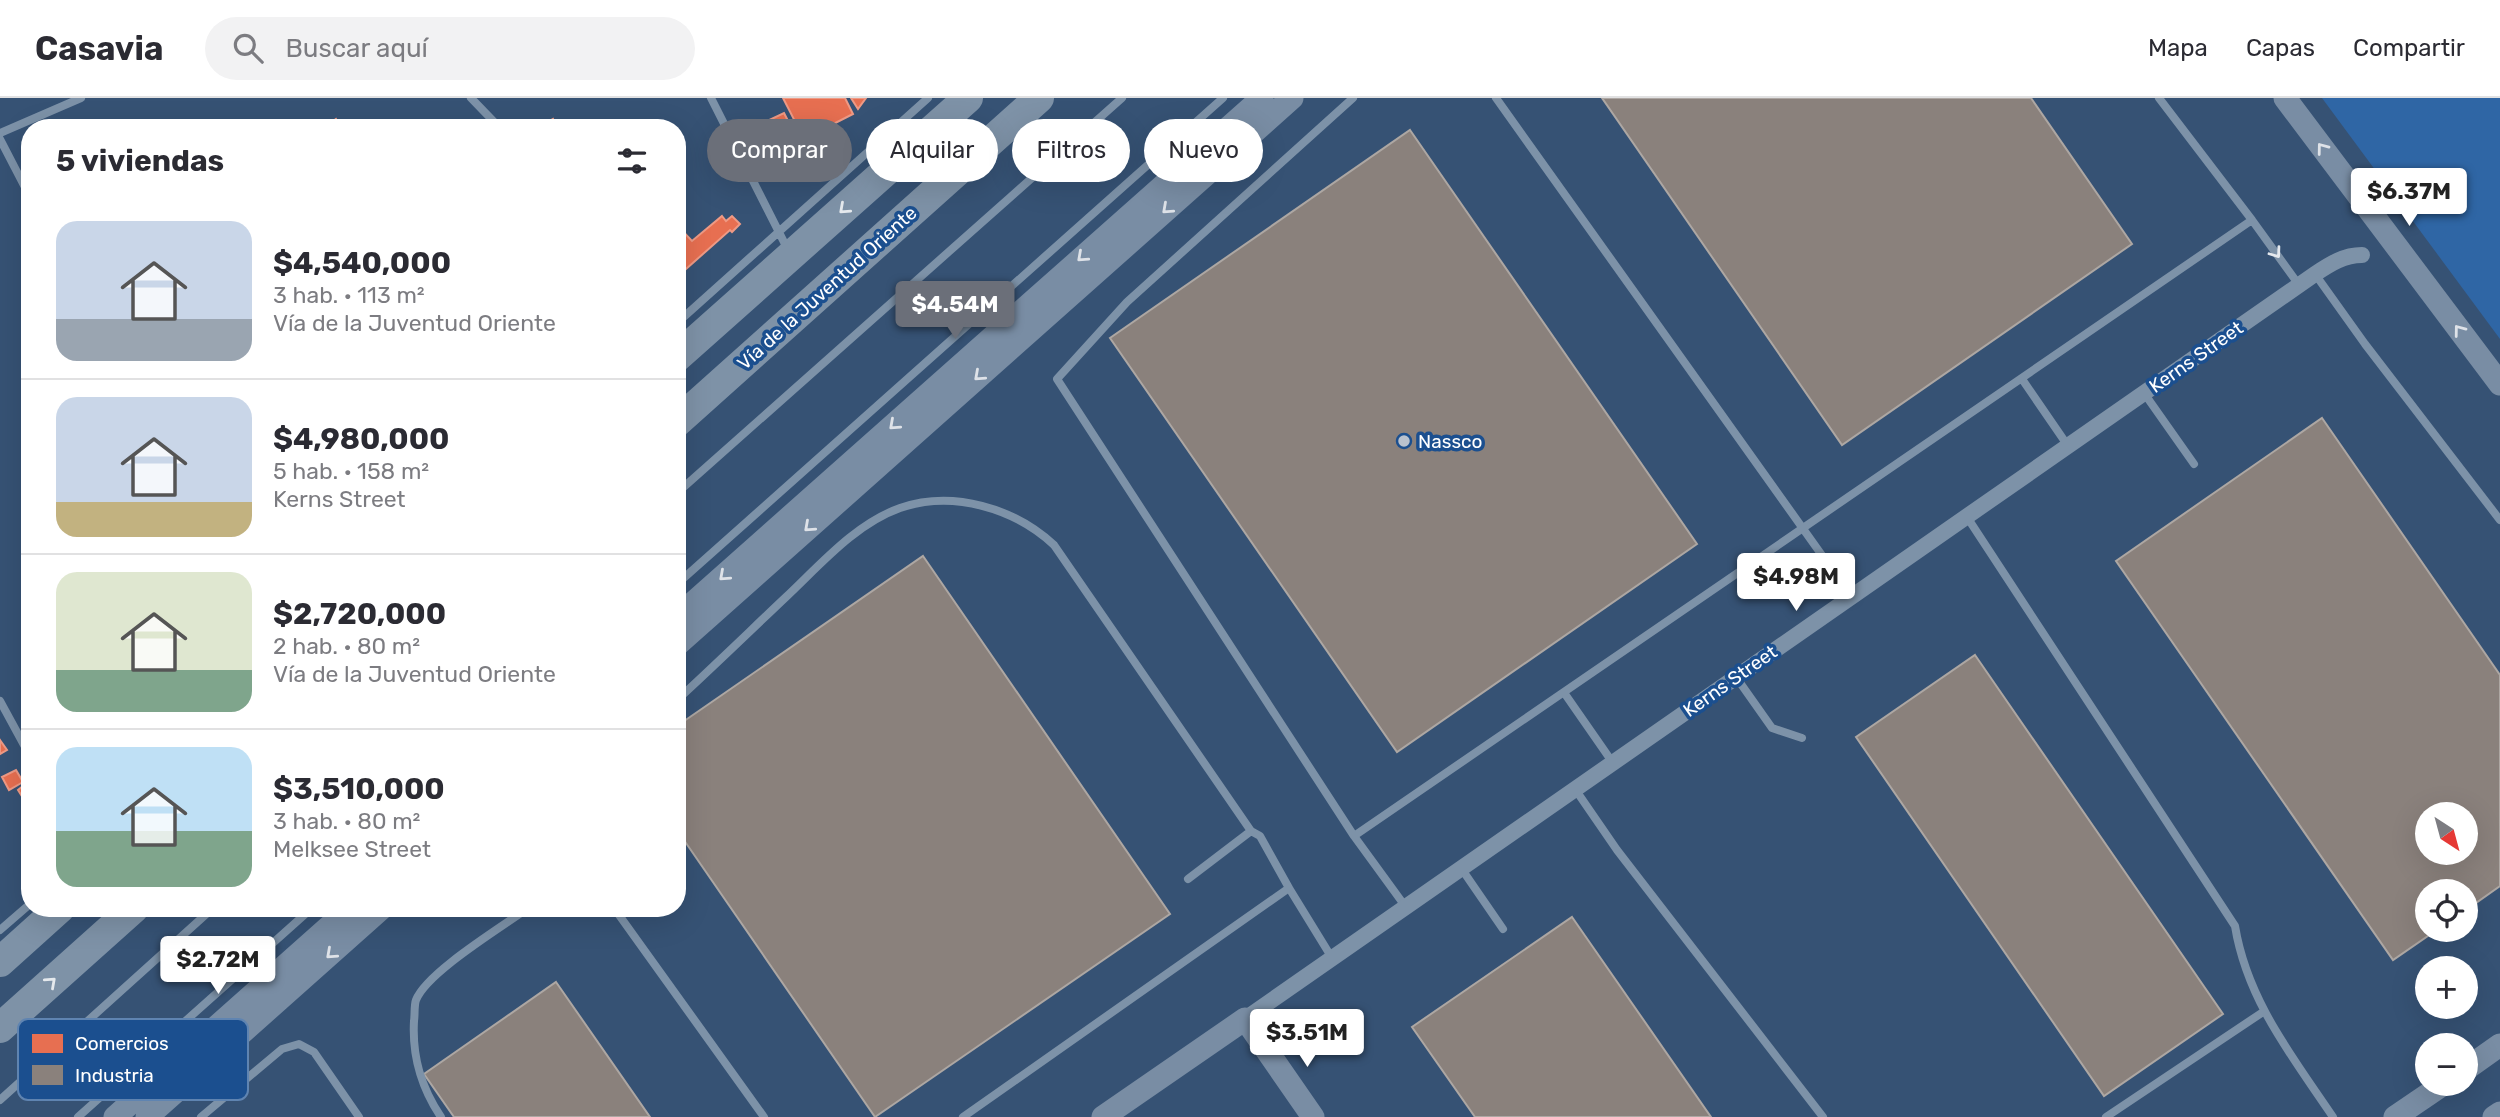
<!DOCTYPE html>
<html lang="es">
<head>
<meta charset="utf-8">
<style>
	:root { --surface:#fff; --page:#f2f2f3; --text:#2b2b33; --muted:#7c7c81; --line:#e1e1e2; --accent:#6b6f79 }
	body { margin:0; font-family:Rubik,sans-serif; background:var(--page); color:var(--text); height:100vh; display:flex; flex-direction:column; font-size:26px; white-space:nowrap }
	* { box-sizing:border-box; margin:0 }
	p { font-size:23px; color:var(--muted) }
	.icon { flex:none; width:38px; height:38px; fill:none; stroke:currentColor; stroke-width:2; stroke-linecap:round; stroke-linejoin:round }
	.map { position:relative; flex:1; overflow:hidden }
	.details { position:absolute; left:21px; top:21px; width:665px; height:798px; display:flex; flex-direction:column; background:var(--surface); border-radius:28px; box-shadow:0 7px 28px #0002 }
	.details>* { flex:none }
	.top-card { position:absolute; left:707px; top:21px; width:665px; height:63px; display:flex; gap:14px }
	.needle { width:46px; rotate:144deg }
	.fabs { position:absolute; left:2415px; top:704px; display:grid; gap:14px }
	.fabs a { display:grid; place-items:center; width:63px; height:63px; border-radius:50%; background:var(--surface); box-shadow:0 7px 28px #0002; font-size:35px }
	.price { position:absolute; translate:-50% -60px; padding:0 16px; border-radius:7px; background:#fff; color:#222; font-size:23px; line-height:46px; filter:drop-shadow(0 2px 4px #0008) }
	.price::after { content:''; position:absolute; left:50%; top:42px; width:21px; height:16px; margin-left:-10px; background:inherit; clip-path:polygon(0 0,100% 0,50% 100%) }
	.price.on { background:var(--accent); color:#fff }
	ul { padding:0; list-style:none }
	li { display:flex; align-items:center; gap:21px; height:175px; padding:0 35px }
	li+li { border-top:2px solid var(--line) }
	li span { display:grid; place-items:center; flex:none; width:196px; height:140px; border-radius:21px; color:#555 }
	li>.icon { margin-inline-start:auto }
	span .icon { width:84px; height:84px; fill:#fffc; stroke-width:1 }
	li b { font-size:30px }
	h2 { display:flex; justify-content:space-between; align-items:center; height:84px; padding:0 35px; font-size:30px }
	.pill { padding:0 24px; border-radius:32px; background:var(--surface); box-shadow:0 7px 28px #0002; font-size:24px; line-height:63px }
	.pill.on { background:var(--accent); color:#fff }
	header { display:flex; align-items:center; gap:42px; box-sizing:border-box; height:98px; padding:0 35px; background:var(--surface); border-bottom:2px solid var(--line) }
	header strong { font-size:33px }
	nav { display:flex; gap:38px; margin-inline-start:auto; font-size:24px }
	.search { width:490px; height:63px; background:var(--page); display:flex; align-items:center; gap:18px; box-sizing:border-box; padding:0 24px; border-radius:38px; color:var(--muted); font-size:26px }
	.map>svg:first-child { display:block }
</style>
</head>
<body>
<header>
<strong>Casavia</strong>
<div class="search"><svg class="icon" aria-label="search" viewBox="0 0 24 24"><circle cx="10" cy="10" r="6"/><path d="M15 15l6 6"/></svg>Buscar aquí</div>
<nav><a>Mapa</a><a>Capas</a><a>Compartir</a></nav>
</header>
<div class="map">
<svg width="2500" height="1019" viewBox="0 0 2500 1019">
	<rect width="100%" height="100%" fill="#365274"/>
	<path fill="#2f66a5" d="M 2322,0 L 2500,0 L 2500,241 Z"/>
	<path fill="#e76f51" stroke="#ee9a85" stroke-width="2" d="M 783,0 L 845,0 L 853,16 L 804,41 Z
		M 851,0 L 866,0 L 858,11 Z
		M 784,15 L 807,60 L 789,70 L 765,24 Z
		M 336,21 L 342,30 L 324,30 Z
		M 553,21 L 557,30 L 538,30 Z
		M 722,118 L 726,123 L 732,118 L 740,126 L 732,134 L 730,132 L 677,179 L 677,127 L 692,143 Z
		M 0,642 L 7,652 L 0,656 Z
		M 16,672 L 23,684 L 9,692 L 2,679 Z
		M 23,688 L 29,697 L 23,700 L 18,692 Z"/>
	<path fill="#8a817c" stroke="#ada7a3" stroke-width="2" fill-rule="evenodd" d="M 1602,0 L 2031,0 L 2132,146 L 1842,347 Z
		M 1410,32 L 1697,446 L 1397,654 L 1110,240 Z
		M 2322,320 L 2500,577 L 2500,788 L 2466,812 L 2466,793 L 2427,793 L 2427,831 L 2438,831 L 2393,862 L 2116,463 ZM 2427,716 L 2466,716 L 2466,754 L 2427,754 Z
		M 923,458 L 1170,816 L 875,1019 L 677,732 L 677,628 Z
		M 1975,557 L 2223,916 L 2104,998 L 1856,639 Z
		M 1572,819 L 1711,1019 L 1475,1019 L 1412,929 Z
		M 556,884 L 650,1019 L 454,1019 L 424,976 Z"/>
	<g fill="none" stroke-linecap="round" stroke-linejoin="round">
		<path stroke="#7d92a8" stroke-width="8" d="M 471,0 L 500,30
			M 711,0 L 788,152
			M 1353,0 L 1127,204 L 1057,281 L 1354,738
			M 1496,0 L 1851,498
			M 0,35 L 81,0
			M 0,41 L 30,99
			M 2252,122 L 2299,187
			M 2315,176 L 2365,246 L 2500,422
			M 677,225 L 928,0
			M 2022,281 L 2068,348
			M 2144,295 L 2194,366
			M 677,395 L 1122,0
			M 1967,419 L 2235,828 C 2247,902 2292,958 2333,1019
			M 677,486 L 1223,0
			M 1736,579 L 1772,630 L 1802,640
			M 1565,596 L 1613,665
			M 677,602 C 714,568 750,533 786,499 C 820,467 855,426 900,410 C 953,392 1014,410 1054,447 L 1251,733 L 1260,738 L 1289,790
			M 0,603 L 30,658
			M 1575,691 L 1617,752 L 1823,1019
			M 1461,770 L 1503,831
			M 1188,781 L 1251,733
			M 1405,808 L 1354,738 L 2252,122 L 2159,0
			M 614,810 L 764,1019
			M 0,832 L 30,806
			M 0,1002 L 213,810
			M 78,1019 L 312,810
			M 201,1019 L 282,951 L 299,946 L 314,954 L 359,1019
			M 441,1019 C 421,989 412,959 414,923 C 415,917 414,907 416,902 C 427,874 502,829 528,810
			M 963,1019 L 1289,790 L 1332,860
			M 2106,1019 L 2263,914"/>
		<path stroke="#7d92a8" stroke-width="16" d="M 1245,921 L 2315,176 C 2330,166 2344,157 2362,157"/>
		<path stroke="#798da4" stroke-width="23" d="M 2285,0 L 2500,286
			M 677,519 L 1262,0
			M 677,547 L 1292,0
			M 2466,971 L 2500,947
			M 115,1019 L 350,810
			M 147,1019 L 382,810
			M 1103,1019 L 1245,921 L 1313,1019
			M 2395,1019 L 2445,985
			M 2494,1019 L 2500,1015"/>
		<path stroke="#7e92a7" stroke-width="30" d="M 677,259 L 968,0
			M 677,324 L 1039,0
			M 0,864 L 60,810
			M 0,930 L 134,810"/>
	</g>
	<defs><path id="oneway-chevron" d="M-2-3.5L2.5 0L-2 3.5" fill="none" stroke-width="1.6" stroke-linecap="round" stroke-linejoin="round" transform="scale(1.75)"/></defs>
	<g stroke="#dee2e8">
		<use href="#oneway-chevron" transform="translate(2322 50) rotate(-127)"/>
		<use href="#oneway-chevron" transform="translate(1167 111) rotate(138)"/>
		<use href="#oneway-chevron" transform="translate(1082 159) rotate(138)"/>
		<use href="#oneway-chevron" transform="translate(2459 232) rotate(-127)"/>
		<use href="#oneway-chevron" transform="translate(979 278) rotate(138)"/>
		<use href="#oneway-chevron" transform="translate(894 327) rotate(138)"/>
		<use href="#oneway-chevron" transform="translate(809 429) rotate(138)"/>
		<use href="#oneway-chevron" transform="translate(724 478) rotate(138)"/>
		<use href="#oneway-chevron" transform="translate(331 856) rotate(138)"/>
	</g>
	<g stroke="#e5e9ed">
		<use href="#oneway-chevron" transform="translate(844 111) rotate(138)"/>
		<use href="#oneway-chevron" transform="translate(51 884) rotate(-42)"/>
	</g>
	<use stroke="#e5e9ee" href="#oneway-chevron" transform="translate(2276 155) rotate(54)"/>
	<circle fill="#b9c2ce" stroke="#1b4f8f" stroke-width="2.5" cx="1404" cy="343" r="7"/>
	<g text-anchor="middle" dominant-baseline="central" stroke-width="7" stroke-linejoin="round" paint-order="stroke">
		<g font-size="19" fill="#fff" stroke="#1b4f8f">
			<text transform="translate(827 190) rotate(-42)">Vía de la Juventud Oriente</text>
			<text transform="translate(2196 259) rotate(-35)">Kerns Street</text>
			<text transform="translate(1730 583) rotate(-35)">Kerns Street</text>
		</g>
		<g font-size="19" fill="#fff" stroke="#1b4f8f" text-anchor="start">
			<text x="1418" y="343">Nassco</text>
		</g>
	</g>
	<rect x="18" y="921" width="230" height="81" rx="10" fill="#1b4f8f" stroke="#5f84b1" stroke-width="2"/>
	<rect x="32" y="936" width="31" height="19" fill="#e76f51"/>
	<rect x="32" y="967" width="31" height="20" fill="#8a817c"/>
	<g font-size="19" fill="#fff">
		<text x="75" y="952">Comercios</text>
		<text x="75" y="984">Industria</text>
	</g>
</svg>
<div class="fabs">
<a><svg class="needle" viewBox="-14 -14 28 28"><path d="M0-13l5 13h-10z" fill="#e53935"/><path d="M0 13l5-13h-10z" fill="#7c7c81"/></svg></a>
<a><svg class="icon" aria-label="locate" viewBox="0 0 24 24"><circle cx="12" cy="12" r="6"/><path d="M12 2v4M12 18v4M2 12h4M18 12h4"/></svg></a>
<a>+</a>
<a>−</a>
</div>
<b class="price" style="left:2409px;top:130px">$6.37M</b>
<b class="price on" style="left:955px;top:243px">$4.54M</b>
<b class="price" style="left:1796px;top:515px">$4.98M</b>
<b class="price" style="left:218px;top:898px">$2.72M</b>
<b class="price" style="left:1307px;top:971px">$3.51M</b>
<div class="top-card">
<a class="pill on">Comprar</a>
<a class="pill">Alquilar</a>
<a class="pill">Filtros</a>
<a class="pill">Nuevo</a>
</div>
<section class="details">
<h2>5 viviendas<svg class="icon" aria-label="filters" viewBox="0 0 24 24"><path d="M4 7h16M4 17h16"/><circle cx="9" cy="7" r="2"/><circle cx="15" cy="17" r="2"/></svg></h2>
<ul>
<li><span style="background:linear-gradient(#c9d6e8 70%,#9aa5b1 0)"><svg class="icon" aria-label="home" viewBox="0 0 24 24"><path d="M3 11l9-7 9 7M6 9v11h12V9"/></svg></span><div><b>$4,540,000</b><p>3 hab. · 113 m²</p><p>Vía de la Juventud Oriente</p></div></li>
<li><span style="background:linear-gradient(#c9d6e8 75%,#c2b280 0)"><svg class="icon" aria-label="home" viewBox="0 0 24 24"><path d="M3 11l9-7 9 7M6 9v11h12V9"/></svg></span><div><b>$4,980,000</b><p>5 hab. · 158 m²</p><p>Kerns Street</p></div></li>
<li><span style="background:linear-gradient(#dfe7d0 70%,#7fa58c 0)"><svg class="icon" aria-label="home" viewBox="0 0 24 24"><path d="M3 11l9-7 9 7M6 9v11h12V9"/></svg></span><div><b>$2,720,000</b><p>2 hab. · 80 m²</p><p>Vía de la Juventud Oriente</p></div></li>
<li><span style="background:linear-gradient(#bfe0f5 60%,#7fa58c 0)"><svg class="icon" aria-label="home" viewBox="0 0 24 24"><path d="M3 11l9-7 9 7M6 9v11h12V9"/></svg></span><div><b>$3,510,000</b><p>3 hab. · 80 m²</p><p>Melksee Street</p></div></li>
</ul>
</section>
</div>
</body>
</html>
